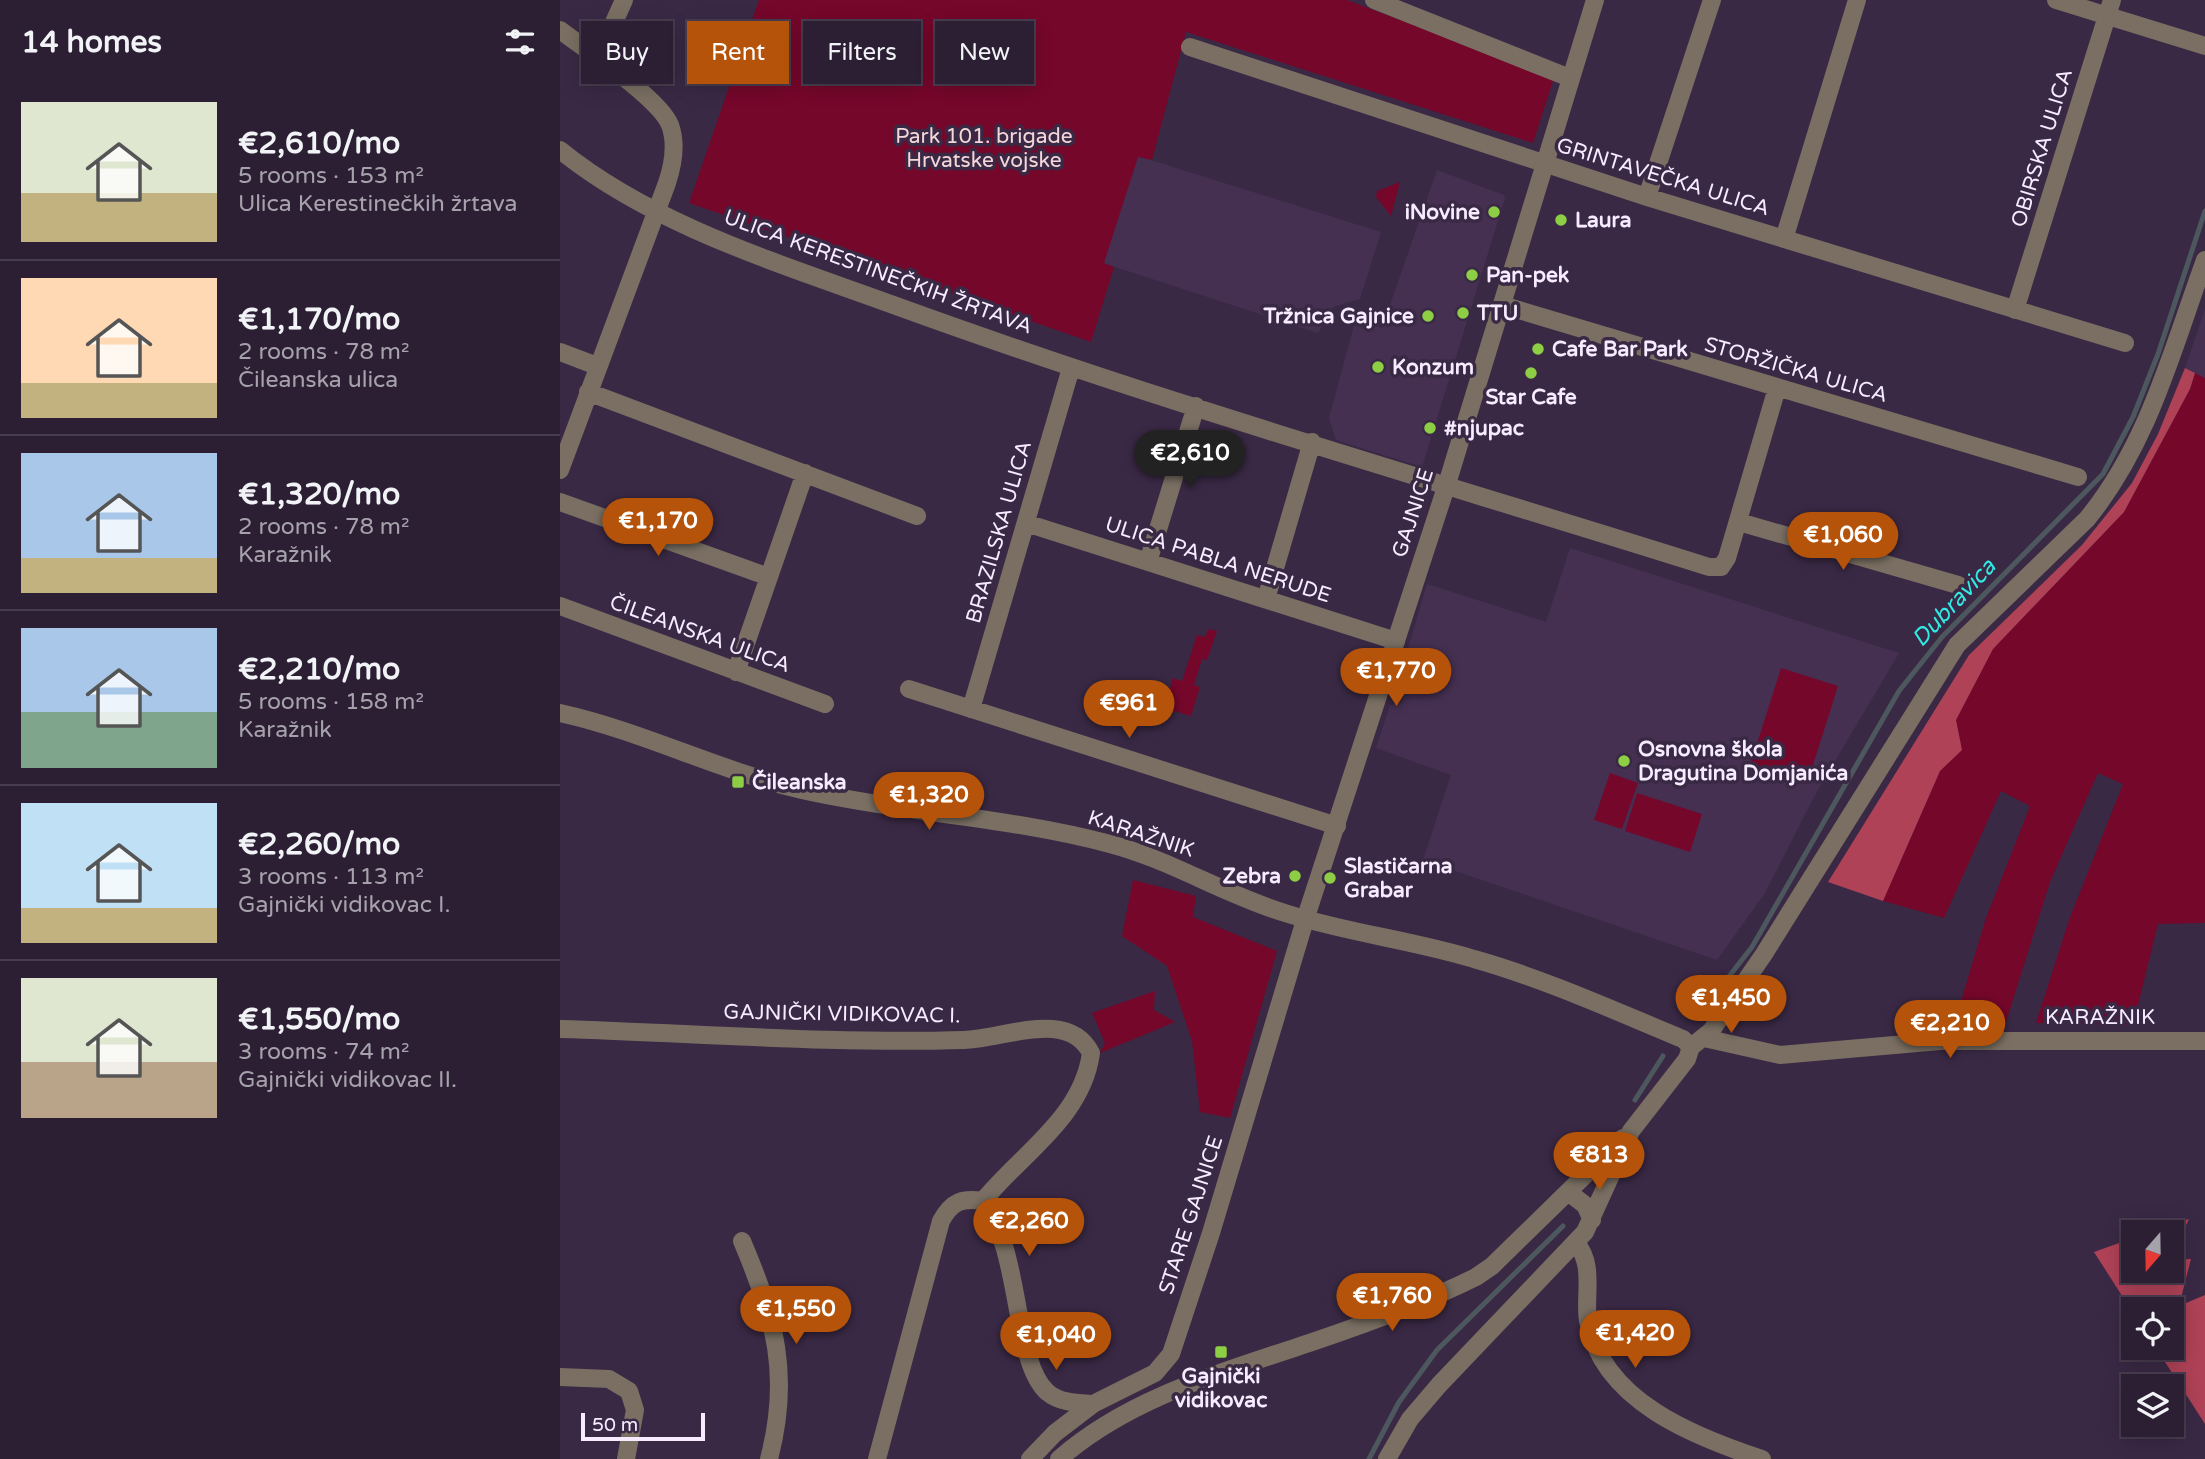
<!DOCTYPE html>
<html lang="en">
<head>
<meta charset="utf-8">
<style>
	:root { --surface:#2c1f34; --page:#34273c; --text:#f1f3f6; --muted:#a6a2ac; --line:#483d4f; --accent:#b45309 }
	body { margin:0; font-family:"Varela Round",sans-serif; background:var(--page); color:var(--text); height:100vh; display:flex; flex-direction:column; font-size:26px; white-space:nowrap }
	* { box-sizing:border-box; margin:0 }
	p { font-size:23px; color:var(--muted) }
	.icon { flex:none; width:38px; height:38px; fill:none; stroke:currentColor; stroke-width:2; stroke-linecap:round; stroke-linejoin:round }
	.map { position:relative; flex:1; overflow:hidden }
	.side { display:flex; flex-direction:column; background:var(--surface); width:560px }
	.side>* { flex:none }
	.guide { position:absolute; left:21px; top:21px; width:665px; height:63px; display:flex; gap:14px }
	.needle { width:46px; rotate:200deg }
	.tools { position:absolute; left:1561px; top:1220px; display:grid; gap:14px }
	.tools a { display:grid; place-items:center; width:63px; height:63px; border-radius:0px; background:var(--surface); box-shadow:0 4px 18px #0003,0 0 0 2px var(--line); font-size:35px }
	.scale { position:absolute; left:21px; bottom:18px; width:124px; box-sizing:border-box; padding-left:7px; border:4px solid #f7ecff; border-top:0; font-size:19px; line-height:24px; white-space:nowrap; color:#f7ecff; -webkit-text-stroke:5px #3a2945; paint-order:stroke }
	.price { position:absolute; translate:-50% -60px; padding:0 16px; border-radius:24px; background:var(--accent); color:#fff; font-size:23px; line-height:46px; filter:drop-shadow(0 2px 4px #0008) }
	.price::after { content:''; position:absolute; left:50%; top:42px; width:21px; height:16px; margin-left:-10px; background:inherit; clip-path:polygon(0 0,100% 0,50% 100%) }
	.price.current { background:#222; color:#fff }
	ul { padding:0; list-style:none }
	li { display:flex; align-items:center; gap:21px; height:175px; padding:0 21px }
	li+li { border-top:2px solid var(--line) }
	li span { display:grid; place-items:center; flex:none; width:196px; height:140px; border-radius:0px; color:#555 }
	li>.icon { margin-inline-start:auto }
	span .icon { width:84px; height:84px; fill:#fffc; stroke-width:1 }
	li b { font-size:30px }
	h2 { display:flex; justify-content:space-between; align-items:center; height:84px; padding:0 21px; font-size:30px }
	.chip { padding:0 24px; border-radius:0px; background:var(--surface); box-shadow:0 4px 18px #0003,0 0 0 2px var(--line); font-size:24px; line-height:63px }
	.chip.current { background:var(--accent); color:#fff }
	main { display:flex; flex:1; min-height:0 }
	.map>svg:first-child { display:block }
</style>
</head>
<body>
<main>
<section class="side">
<h2>14 homes<svg class="icon" aria-label="filters" viewBox="0 0 24 24"><path d="M4 7h16M4 17h16"/><circle cx="9" cy="7" r="2"/><circle cx="15" cy="17" r="2"/></svg></h2>
<ul>
<li><span style="background:linear-gradient(#dfe7d0 65%,#c2b280 0)"><svg class="icon" aria-label="home" viewBox="0 0 24 24"><path d="M3 11l9-7 9 7M6 9v11h12V9"/></svg></span><div><b>€2,610/mo</b><p>5 rooms · 153 m²</p><p>Ulica Kerestinečkih žrtava</p></div></li>
<li><span style="background:linear-gradient(#ffd9b3 75%,#c2b280 0)"><svg class="icon" aria-label="home" viewBox="0 0 24 24"><path d="M3 11l9-7 9 7M6 9v11h12V9"/></svg></span><div><b>€1,170/mo</b><p>2 rooms · 78 m²</p><p>Čileanska ulica</p></div></li>
<li><span style="background:linear-gradient(#a9c7e8 75%,#c2b280 0)"><svg class="icon" aria-label="home" viewBox="0 0 24 24"><path d="M3 11l9-7 9 7M6 9v11h12V9"/></svg></span><div><b>€1,320/mo</b><p>2 rooms · 78 m²</p><p>Karažnik</p></div></li>
<li><span style="background:linear-gradient(#a9c7e8 60%,#7fa58c 0)"><svg class="icon" aria-label="home" viewBox="0 0 24 24"><path d="M3 11l9-7 9 7M6 9v11h12V9"/></svg></span><div><b>€2,210/mo</b><p>5 rooms · 158 m²</p><p>Karažnik</p></div></li>
<li><span style="background:linear-gradient(#bfe0f5 75%,#c2b280 0)"><svg class="icon" aria-label="home" viewBox="0 0 24 24"><path d="M3 11l9-7 9 7M6 9v11h12V9"/></svg></span><div><b>€2,260/mo</b><p>3 rooms · 113 m²</p><p>Gajnički vidikovac I.</p></div></li>
<li><span style="background:linear-gradient(#dfe7d0 60%,#b9a48a 0)"><svg class="icon" aria-label="home" viewBox="0 0 24 24"><path d="M3 11l9-7 9 7M6 9v11h12V9"/></svg></span><div><b>€1,550/mo</b><p>3 rooms · 74 m²</p><p>Gajnički vidikovac II.</p></div></li>
</ul>
</section>
<div class="map">
<svg width="1645" height="1459" viewBox="0 0 1645 1459">
	<rect width="100%" height="100%" fill="#3a2945"/>
	<path fill="#453052" d="M 578,156 L 821,232 L 800,299 L 773,307 L 758,333 L 543,263 Z
		M 877,170 L 944,195 L 945,198 L 862,467 L 776,440 L 769,418 L 795,322 L 800,320 L 822,328 Z
		M 1645,309 L 1645,378 L 1625,368 Z
		M 1010,548 L 1339,653 L 1255,795 L 1205,893 L 1157,960 L 863,860 L 891,775 L 816,748 L 830,705 L 842,703 L 849,679 L 842,669 L 867,584 L 986,622 Z"/>
	<path fill="#75072b" d="M 199,0 L 787,0 L 994,78 L 973,143 L 626,32 L 592,160 L 578,157 L 544,263 L 554,267 L 531,342 L 129,203 Z
		M 840,182 L 831,216 L 816,197 L 817,191 Z
		M 1635,373 L 1645,378 L 1645,923 L 1598,924 L 1573,1025 L 1476,1023 L 1509,920 L 1563,784 L 1538,773 L 1490,882 L 1446,1022 L 1395,1021 L 1426,918 L 1470,806 L 1441,791 L 1384,918 L 1323,901 L 1380,771 L 1402,750 L 1396,720 L 1433,649 L 1564,512 L 1630,389 Z
		M 648,629 L 657,631 L 647,660 L 642,659 L 634,685 L 640,687 L 631,716 L 604,708 L 613,678 L 622,681 L 637,635 L 645,637 Z
		M 1221,668 L 1278,686 L 1247,784 L 1190,766 Z
		M 1050,773 L 1078,783 L 1062,829 L 1034,820 Z
		M 1077,793 L 1142,814 L 1130,852 L 1065,831 Z
		M 573,880 L 636,896 L 633,917 L 717,951 L 670,1118 L 640,1112 L 632,1041 L 607,966 L 562,936 Z
		M 595,991 L 594,1010 L 615,1022 L 540,1053 L 545,1043 L 532,1013 Z"/>
	<path fill="#af4257" d="M 1625,368 L 1635,373 L 1630,389 L 1564,512 L 1433,649 L 1396,720 L 1402,750 L 1380,771 L 1323,901 L 1268,882 L 1409,655 L 1522,545 L 1572,483 L 1598,434 Z
		M 1629,1219 L 1612,1254 L 1612,1232 L 1591,1232 Z
		M 1573,1238 L 1573,1270 L 1612,1270 L 1612,1260 L 1631,1259 L 1619,1306 L 1645,1295 L 1645,1424 L 1596,1348 L 1612,1348 L 1612,1309 L 1573,1309 L 1573,1313 L 1534,1252 Z"/>
	<g fill="none" stroke-linecap="round" stroke-linejoin="round">
		<path stroke="#4d585e" stroke-width="5" d="M 1142,1011 L 1192,947 L 1339,691 L 1382,637 L 1543,474 L 1573,417 L 1598,354 L 1645,211
			M 1075,1100 L 1103,1056
			M 809,1459 L 839,1402 L 877,1350 L 1003,1226"/>
		<path stroke="#7a6f62" stroke-width="18" d="M 814,0 L 1010,78
			M 1496,0 L 1645,46
			M 0,30 C 26,50 99,98 110,125 C 117,144 113,165 107,183 L 0,470
			M 630,47 L 1087,197 L 1565,343
			M 37,60 L 64,0
			M 0,150 C 95,227 225,265 339,307 C 606,404 879,482 1149,567 L 1161,567 L 1167,558 L 1217,388
			M 1087,197 L 1152,0
			M 1224,239 L 1297,0
			M 942,305 L 1518,477
			M 1455,310 L 1552,0
			M 0,352 L 37,366
			M 28,392 L 357,516
			M 0,502 L 209,577
			M 1179,522 L 1398,585
			M 466,523 L 836,641
			M 588,562 L 636,406
			M 706,599 L 752,442
			M 0,606 L 265,704
			M 176,672 L 245,473
			M 349,689 L 777,826
			M 411,709 L 511,368
			M 0,1029 C 135,1033 270,1044 404,1040 C 444,1039 508,1008 531,1053 C 522,1118 462,1153 423,1201
			M 1144,1038 L 1220,1055 L 1380,1041 L 1645,1041
			M 423,1201 C 462,1252 453,1361 487,1392 C 500,1403 517,1403 533,1404
			M 182,1241 C 215,1319 231,1375 209,1459
			M 0,1377 L 49,1379 L 69,1391 L 75,1410 L 66,1459
			M 317,1459 L 381,1221 C 392,1201 402,1198 423,1201
			M 470,1459 L 495,1433 L 533,1404 L 595,1373 L 611,1354 L 651,1233 L 745,920"/>
		<path stroke="#7a6f62" stroke-width="18" d="M 0,713 C 82,731 159,771 242,790 C 343,813 449,817 550,844 C 611,860 665,895 725,913 C 787,933 852,940 914,959 C 985,979 1055,1011 1123,1039 L 1131,1047
			M 745,920 L 887,484 L 1035,0
			M 1008,1192 L 1025,1205 L 1032,1220
			M 1016,1243 C 1035,1265 1024,1295 1028,1321 C 1042,1401 1135,1437 1202,1459
			M 499,1459 C 572,1395 668,1371 758,1340 C 811,1322 866,1302 916,1277 L 932,1266 L 1063,1138
			M 827,1459 L 850,1419 L 879,1385 L 1025,1232 L 1071,1131 L 1127,1059 L 1131,1047 L 1151,1031 L 1204,954 L 1397,645 L 1527,519 C 1589,443 1612,350 1645,260"/>
	</g>
	<g fill="#8dce44" stroke="#3a2945" stroke-width="2.5">
		<circle cx="934" cy="212" r="7"/>
		<circle cx="1001" cy="220" r="7"/>
		<circle cx="912" cy="275" r="7"/>
		<circle cx="903" cy="313" r="7"/>
		<circle cx="868" cy="316" r="7"/>
		<circle cx="978" cy="349" r="7"/>
		<circle cx="818" cy="367" r="7"/>
		<circle cx="971" cy="373" r="7"/>
		<circle cx="870" cy="428" r="7"/>
		<circle cx="1064" cy="761" r="7"/>
		<rect x="171" y="775" width="14" height="14" rx="3.5"/>
		<circle cx="735" cy="876" r="7"/>
		<circle cx="770" cy="878" r="7"/>
		<rect x="654" y="1345" width="14" height="14" rx="3.5"/>
	</g>
	<g text-anchor="middle" dominant-baseline="central" stroke-width="7" stroke-linejoin="round" paint-order="stroke">
		<g font-size="21" fill="#f5d6d9" stroke="#3a2945">
			<text x="424" y="136">Park 101. brigade<tspan x="424" dy="24">Hrvatske vojske</tspan></text>
		</g>
		<g font-size="21" fill="#f7ecff" stroke="#3a2945">
			<text transform="translate(1482 148) rotate(-73)">OBIRSKA ULICA</text>
			<text transform="translate(1103 177) rotate(17)">GRINTAVEČKA ULICA</text>
			<text transform="translate(318 272) rotate(20)">ULICA KERESTINEČKIH ŽRTAVA</text>
			<text transform="translate(1236 370) rotate(16)">STORŽIČKA ULICA</text>
			<text transform="translate(853 513) rotate(-72)">GAJNICE</text>
			<text transform="translate(439 532) rotate(-74)">BRAZILSKA ULICA</text>
			<text transform="translate(658 560) rotate(18)">ULICA PABLA NERUDE</text>
			<text transform="translate(140 634) rotate(20)">ČILEANSKA ULICA</text>
			<text transform="translate(581 834) rotate(18)">KARAŽNIK</text>
			<text transform="translate(282 1014) rotate(1)">GAJNIČKI VIDIKOVAC I.</text>
			<text x="1540" y="1017">KARAŽNIK</text>
			<text transform="translate(631 1215) rotate(-72)">STARE GAJNICE</text>
		</g>
		<g font-size="21" font-weight="bold" fill="#f7ecff" stroke="#3a2945" text-anchor="start">
			<text x="920" y="212" text-anchor="end">iNovine</text>
			<text x="1015" y="220">Laura</text>
			<text x="926" y="275">Pan-pek</text>
			<text x="917" y="313">TTU</text>
			<text x="854" y="316" text-anchor="end">Tržnica Gajnice</text>
			<text x="992" y="349">Cafe Bar Park</text>
			<text x="832" y="367">Konzum</text>
			<text x="971" y="397" text-anchor="middle">Star Cafe</text>
			<text x="884" y="428">#njupac</text>
			<text x="1078" y="749">Osnovna škola<tspan x="1078" dy="24">Dragutina Domjanića</tspan></text>
			<text x="192" y="782">Čileanska</text>
			<text x="784" y="866">Slastičarna<tspan x="784" dy="24">Grabar</tspan></text>
			<text x="721" y="876" text-anchor="end">Zebra</text>
			<text x="661" y="1376" text-anchor="middle">Gajnički<tspan x="661" dy="24">vidikovac</tspan></text>
		</g>
		<g font-size="23" font-style="italic" fill="#32eae4" stroke="#3a2945">
			<text transform="translate(1394 603) rotate(-47)">Dubravica</text>
		</g>
	</g>
</svg>
<div class="tools">
<a><svg class="needle" viewBox="-14 -14 28 28"><path d="M0-13l5 13h-10z" fill="#e53935"/><path d="M0 13l5-13h-10z" fill="#a6a2ac"/></svg></a>
<a><svg class="icon" aria-label="locate" viewBox="0 0 24 24"><circle cx="12" cy="12" r="6"/><path d="M12 2v4M12 18v4M2 12h4M18 12h4"/></svg></a>
<a><svg class="icon" aria-label="layers" viewBox="0 0 24 24"><path d="M12 4l9 5-9 5-9-5zM3 14l9 5 9-5"/></svg></a>
</div>
<div class="scale">50 m</div>
<b class="price current" style="left:630px;top:490px">€2,610</b>
<b class="price" style="left:98px;top:558px">€1,170</b>
<b class="price" style="left:1283px;top:572px">€1,060</b>
<b class="price" style="left:836px;top:708px">€1,770</b>
<b class="price" style="left:569px;top:740px">€961</b>
<b class="price" style="left:369px;top:832px">€1,320</b>
<b class="price" style="left:1171px;top:1035px">€1,450</b>
<b class="price" style="left:1390px;top:1060px">€2,210</b>
<b class="price" style="left:1039px;top:1192px">€813</b>
<b class="price" style="left:469px;top:1258px">€2,260</b>
<b class="price" style="left:832px;top:1333px">€1,760</b>
<b class="price" style="left:236px;top:1346px">€1,550</b>
<b class="price" style="left:1075px;top:1370px">€1,420</b>
<b class="price" style="left:496px;top:1372px">€1,040</b>
<div class="guide">
<a class="chip">Buy</a>
<a class="chip current">Rent</a>
<a class="chip">Filters</a>
<a class="chip">New</a>
</div>
</div>
</main>
</body>
</html>
